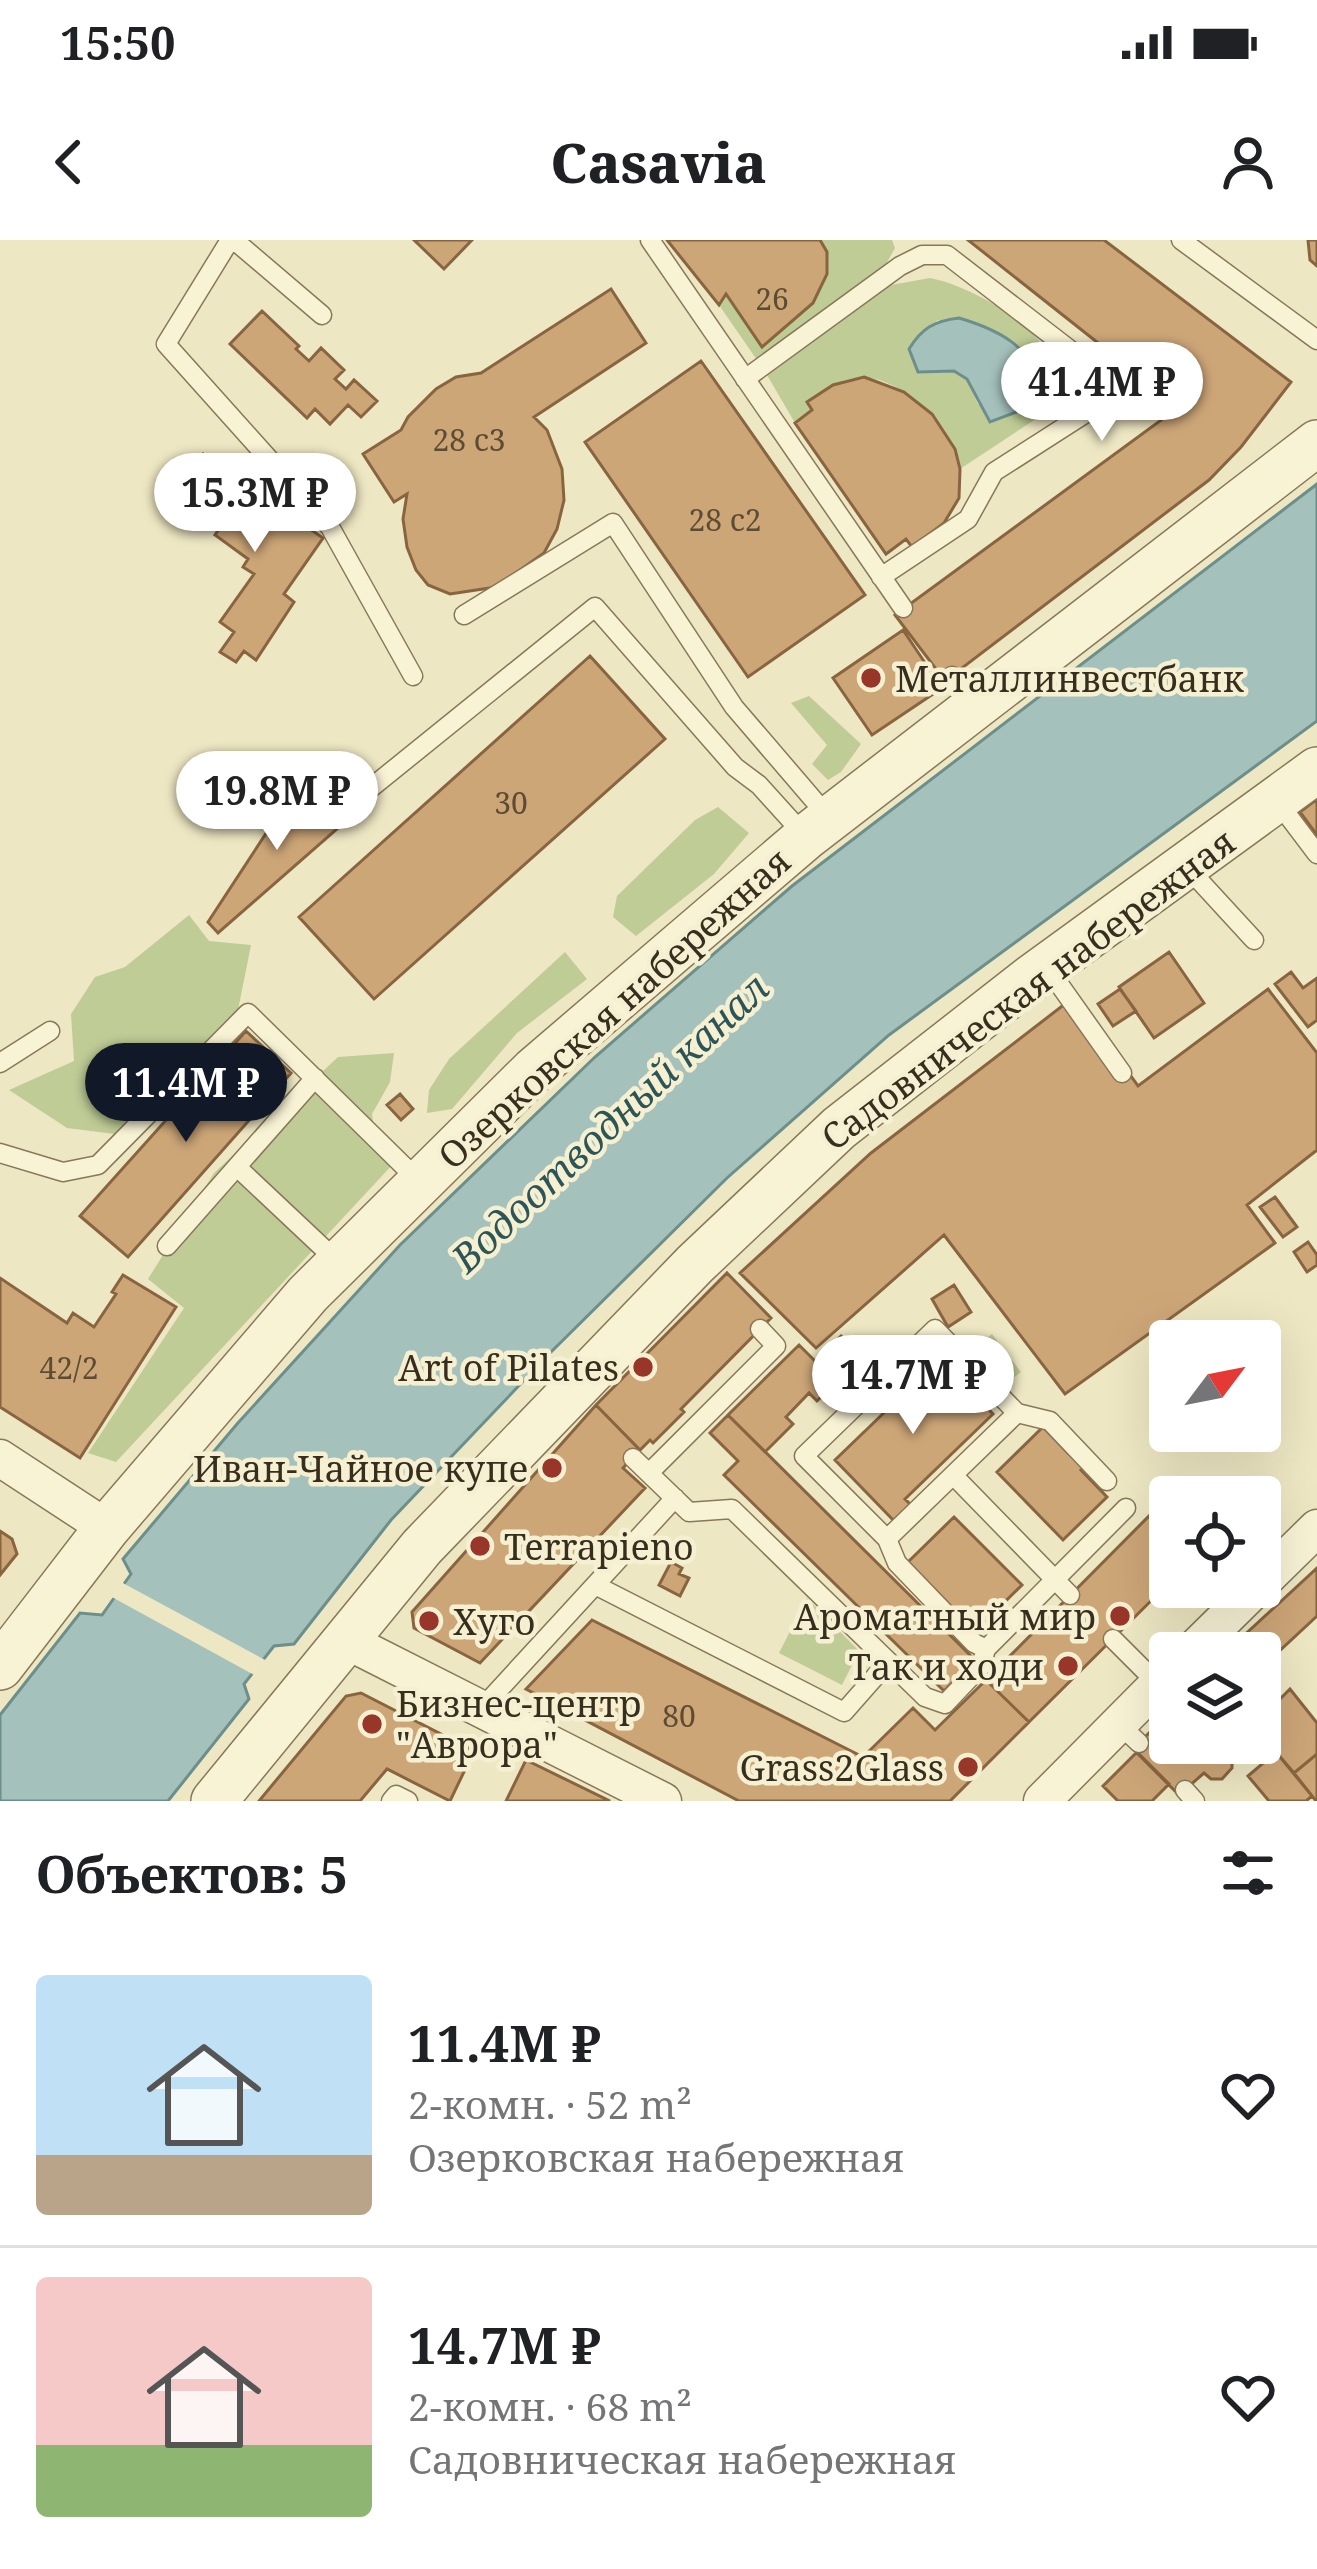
<!DOCTYPE html>
<html lang="ru">
<head>
<meta charset="utf-8">
<style>
	:root { --surface:#fff; --page:#f2f2f2; --text:#202124; --muted:#757577; --line:#e0e0e0; --accent:#111827 }
	body { margin:0; font-family:"Noto Serif",serif; background:var(--page); color:var(--text); height:100vh; display:flex; flex-direction:column; font-size:45px; white-space:nowrap }
	* { box-sizing:border-box; margin:0 }
	p { font-size:39px; color:var(--muted) }
	.icon { flex:none; width:66px; height:66px; fill:none; stroke:currentColor; stroke-width:2; stroke-linecap:round; stroke-linejoin:round }
	.map { position:relative; height:1561px; overflow:hidden }
	.drawer { display:flex; flex-direction:column; background:var(--surface); flex:1 }
	.drawer>* { flex:none }
	.needle { width:78px; rotate:58deg }
	.controls { position:absolute; left:1149px; top:1080px; display:grid; gap:24px }
	.controls a { display:grid; place-items:center; width:132px; height:132px; border-radius:12px; background:var(--surface); box-shadow:0 12px 48px #0002; font-size:60px }
	.price { position:absolute; translate:-50% -102px; padding:0 27px; border-radius:42px; background:#fff; color:#222; font-size:39px; line-height:78px; filter:drop-shadow(0 3px 6px #0008) }
	.price::after { content:''; position:absolute; left:50%; top:72px; width:36px; height:27px; margin-left:-18px; background:inherit; clip-path:polygon(0 0,100% 0,50% 100%) }
	.price.on { background:var(--accent); color:#fff }
	ul { padding:0; list-style:none }
	li { display:flex; align-items:center; gap:36px; height:300px; padding:0 36px }
	li+li { border-top:3px solid var(--line) }
	li span { display:grid; place-items:center; flex:none; width:336px; height:240px; border-radius:12px; color:#555 }
	li>.icon { margin-inline-start:auto }
	span .icon { width:144px; height:144px; fill:#fffc; stroke-width:1 }
	li b { font-size:51px }
	h2 { display:flex; justify-content:space-between; align-items:center; height:144px; padding:0 36px; font-size:51px }
	.status { display:flex; justify-content:space-between; align-items:center; height:84px; padding:0 60px; background:var(--surface); direction:ltr }
	.status svg { height:33px; fill:currentColor }
	header { display:flex; justify-content:space-between; align-items:center; height:156px; padding:0 36px; background:var(--surface); font-size:54px; font-weight:800 }
	.map>svg:first-child { display:block }
</style>
</head>
<body>
<div class="status"><b>15:50</b><svg viewBox="0 0 49 12"><path d="M0 12V9h3v3zM5 12V6h3v6zM10 12V3h3v9zM15 12V0h3v12zM26 1h20v11H26zM47 4h2v5h-2z"/></svg></div>
<header><svg class="icon" aria-label="back" viewBox="0 0 24 24"><path d="M15 5l-7 7 7 7"/></svg>Casavia<svg class="icon" aria-label="person" viewBox="0 0 24 24"><circle cx="12" cy="8" r="4"/><path d="M4 21q1-7 8-7t8 7"/></svg></header>
<div class="map">
<svg width="1317" height="1561" viewBox="0 0 1317 1561">
	<rect width="100%" height="100%" fill="#eee7c3"/>
	<path fill="#bfcc96" fill-rule="evenodd" d="M 820,0 L 892,0 L 895,8 L 885,26 L 757,120 L 719,65 L 726,54 L 763,107 C 792,81 847,44 820,0 Z
		M 930,38 C 978,47 1091,110 1048,171 L 960,229 C 949,187 899,128 850,139 C 834,142 821,153 808,162 L 812,170 L 795,183 L 767,135 L 891,45 ZM 938,80 L 1019,171 L 1006,175 L 978,164 L 967,139 L 916,98 Z
		M 809,456 L 861,504 L 841,532 L 828,540 L 812,524 L 827,505 L 791,463 Z
		M 718,567 L 749,593 L 714,634 L 636,696 L 613,677 L 617,656 L 695,580 Z
		M 189,675 L 209,701 L 251,705 L 237,775 L 115,894 L 67,888 L 9,850 L 74,821 L 71,774 L 95,737 L 125,727 Z
		M 565,712 L 587,739 L 517,793 L 452,869 L 427,873 L 429,850 L 449,819 Z
		M 394,813 L 390,842 L 372,874 L 377,913 L 394,923 L 116,1222 L 88,1213 L 184,1068 L 148,1039 L 214,933 L 338,817 Z
		M 992,1094 L 1021,1132 L 1002,1146 L 974,1108 Z
		M 807,1358 L 859,1411 L 842,1445 L 779,1413 Z"/>
	<path fill="#a5c1bc" stroke="#6c8f8b" stroke-width="3" d="M 959,78 C 996,89 1036,107 1038,149 L 1019,171 L 990,182 L 967,139 L 954,131 L 918,132 L 909,109 C 922,88 934,81 959,78 Z
		M 1317,244 L 1317,481 L 889,795 L 727,938 L 552,1111 L 391,1280 L 294,1404 L 274,1406 L 244,1444 L 249,1459 L 168,1561 L 0,1561 L 0,1475 L 80,1373 L 102,1375 L 131,1334 L 123,1319 L 237,1184 L 400,1005 L 595,817 L 792,646 Z"/>
	<path fill="#eee7c3" d="M 121,1342 L 269,1422 L 258,1437 L 110,1356 Z"/>
	<path fill="#cda678" stroke="#88653f" stroke-width="3" d="M 414,0 L 472,0 L 444,29 Z
		M 667,0 L 820,0 L 827,12 L 827,34 L 813,63 L 762,107 L 726,54 L 719,65 Z
		M 968,0 L 1104,0 L 1291,142 L 1241,207 L 1209,240 L 945,441 L 895,375 L 1179,167 Z
		M 1308,0 L 1317,0 L 1317,26 L 1310,20 Z
		M 611,49 L 646,103 L 534,177 L 547,190 L 562,229 L 564,260 L 557,289 L 544,313 L 496,347 L 450,354 L 428,345 L 416,330 L 407,307 L 403,279 L 407,254 L 394,262 L 363,214 L 401,190 L 408,177 L 436,149 L 456,137 L 481,133 Z
		M 262,71 L 299,106 L 296,109 L 309,121 L 321,108 L 344,130 L 335,139 L 346,149 L 354,140 L 377,161 L 361,177 L 348,165 L 330,184 L 315,169 L 307,178 L 230,104 Z
		M 701,121 L 865,355 L 748,437 L 585,202 Z
		M 864,137 L 904,152 L 932,174 L 955,209 L 960,229 L 959,258 L 944,283 L 912,307 L 906,299 L 886,314 L 795,183 L 812,170 L 807,162 L 833,145 Z
		M 203,214 L 323,298 L 284,354 L 294,362 L 256,420 L 244,411 L 236,422 L 220,412 L 234,392 L 220,382 L 254,334 L 243,327 L 248,319 L 215,295 L 229,274 L 183,244 Z
		M 903,390 L 942,448 L 872,495 L 833,438 Z
		M 590,416 L 665,499 L 374,759 L 299,677 Z
		M 311,542 L 326,558 L 316,567 L 337,589 L 218,693 L 208,682 L 297,546 L 302,551 Z
		M 1317,559 L 1317,595 L 1300,572 Z
		M 1169,712 L 1204,763 L 1154,798 L 1119,747 Z
		M 1291,732 L 1303,748 L 1317,738 L 1317,780 L 1308,787 L 1275,744 Z
		M 1120,749 L 1136,771 L 1113,786 L 1098,764 Z
		M 1268,749 L 1317,813 L 1317,910 L 1247,965 L 1275,1003 L 1065,1154 L 944,995 L 816,1108 L 740,1033 L 871,913 L 1074,757 L 1138,846 Z
		M 246,791 L 291,833 L 128,1017 L 80,976 Z
		M 400,854 L 413,869 L 401,880 L 387,865 Z
		M 1275,957 L 1297,987 L 1283,997 L 1260,967 Z
		M 1308,1002 L 1317,1015 L 1317,1025 L 1307,1032 L 1294,1012 Z
		M 727,1033 L 771,1078 L 681,1169 L 684,1172 L 653,1203 L 650,1200 L 640,1210 L 596,1165 Z
		M 123,1035 L 176,1067 L 80,1218 L 0,1167 L 0,1038 L 67,1083 L 73,1073 L 94,1087 L 116,1054 L 112,1052 Z
		M 954,1045 L 971,1072 L 948,1087 L 932,1059 Z
		M 841,1096 L 856,1111 L 861,1106 L 879,1124 L 848,1154 L 836,1142 L 817,1161 L 809,1153 L 786,1177 L 793,1184 L 765,1212 L 728,1175 L 799,1105 L 815,1121 Z
		M 940,1119 L 993,1174 L 905,1259 L 912,1266 L 895,1282 L 835,1220 L 891,1166 L 883,1157 L 904,1137 L 913,1145 Z
		M 596,1165 L 640,1210 L 623,1228 L 645,1248 L 480,1423 L 414,1388 L 412,1372 Z
		M 728,1175 L 975,1420 L 944,1451 L 724,1235 L 738,1221 L 710,1193 Z
		M 1043,1187 L 1068,1213 L 1072,1208 L 1088,1224 L 1081,1230 L 1107,1257 L 1063,1300 L 997,1232 Z
		M 1149,1276 L 1170,1300 L 1170,1342 L 1029,1482 L 986,1440 Z
		M 954,1277 L 1022,1345 L 975,1391 L 908,1322 Z
		M 0,1291 L 12,1299 L 17,1314 L 0,1335 Z
		M 671,1322 L 682,1328 L 679,1334 L 689,1338 L 680,1356 L 659,1345 Z
		M 1317,1328 L 1317,1376 L 1260,1429 L 1260,1413 L 1225,1413 Z
		M 592,1380 L 863,1517 L 913,1468 L 935,1490 L 986,1440 L 1029,1482 L 950,1561 L 739,1561 L 526,1449 Z
		M 1260,1432 L 1281,1458 L 1290,1449 L 1317,1483 L 1317,1514 L 1294,1533 L 1276,1512 L 1274,1515 L 1260,1502 Z
		M 361,1453 L 474,1511 L 450,1561 L 387,1529 L 360,1561 L 259,1561 L 346,1456 Z
		M 1170,1472 L 1170,1503 L 1233,1503 L 1226,1510 L 1232,1517 L 1232,1528 L 1222,1539 L 1211,1539 L 1204,1533 L 1179,1555 L 1133,1509 Z
		M 1137,1512 L 1169,1544 L 1152,1561 L 1118,1561 L 1103,1546 Z
		M 1276,1512 L 1312,1556 L 1306,1561 L 1269,1561 L 1248,1536 Z
		M 1317,1514 L 1317,1561 L 1316,1561 L 1294,1533 Z
		M 526,1520 L 610,1561 L 506,1561 Z"/>
	<g fill="none" stroke-linecap="round" stroke-linejoin="round">
		<g stroke="#887859" stroke-width="21">
			<path id="service" d="M 230,0 L 166,104 L 330,287 L 413,436
				M 234,0 L 322,75
				M 650,0 L 903,368
				M 1181,0 L 1317,100
				M 745,139 L 900,26 L 922,15 L 947,15 L 1122,150 L 994,232 L 968,279 L 881,337
				M 464,375 L 613,283 L 734,467 L 830,579
				M 952,436 L 975,466
				M 1277,561 L 1317,614
				M 346,568 L 595,367 L 735,527 L 759,545 L 806,597
				M 1186,626 L 1254,700
				M 1047,727 L 1122,833
				M 0,823 L 50,791
				M 0,913 L 63,932 L 98,925 L 248,773 L 420,942
				M 237,927 L 338,1022
				M 167,1006 L 315,838
				M 1017,1173 L 1050,1181 L 1107,1241
				M 633,1218 L 689,1272 L 732,1269 L 925,1457 L 945,1464 L 981,1426 L 986,1409 L 1126,1268
				M 649,1233 L 776,1106 L 760,1089
				M 953,1235 L 1017,1173 L 935,1089 L 804,1216 L 887,1299 L 953,1235 L 1070,1355
				M 887,1299 L 897,1323 L 974,1403 L 986,1409
				M 595,1345 L 844,1472 L 888,1422
				M 1113,1399 L 1158,1444
				M 481,1469 L 675,1258
				M 1119,1484 L 1139,1503
				M 1185,1550 L 1195,1561
				M 391,1561 L 396,1555 L 408,1561"/>
		</g>
		<g stroke="#887859" stroke-width="39">
			<path id="minor" d="M 0,1218 L 107,1288
				M 1260,1344 L 1317,1288
				M 345,1400 L 663,1561
				M 1190,1413 L 1257,1347
				M 1042,1561 L 1170,1432"/>
		</g>
		<g stroke="#887859" stroke-width="48">
			<path id="tertiary" d="M 0,1427 L 107,1288 L 308,1054 L 534,830 L 806,597 L 1317,203
				M 214,1561 L 422,1307 L 695,1024 L 839,888 L 1031,738 L 1317,530"/>
		</g>
		<use href="#service" stroke="#f9f3d6" stroke-width="18"/>
		<use href="#minor" stroke="#f9f3d6" stroke-width="36"/>
		<use href="#tertiary" stroke="#f9f3d6" stroke-width="45"/>
	</g>
	<g fill="#983629" stroke="#f6f0d2" stroke-width="4.5">
		<circle cx="871" cy="438" r="12"/>
		<circle cx="643" cy="1127" r="12"/>
		<circle cx="552" cy="1228" r="12"/>
		<circle cx="480" cy="1306" r="12"/>
		<circle cx="1120" cy="1376" r="12"/>
		<circle cx="429" cy="1381" r="12"/>
		<circle cx="1068" cy="1426" r="12"/>
		<circle cx="372" cy="1484" r="12"/>
		<circle cx="968" cy="1527" r="12"/>
	</g>
	<g text-anchor="middle" dominant-baseline="central" stroke-width="9" stroke-linejoin="round" paint-order="stroke">
		<g font-size="30" fill="#5d4c34">
			<text x="772" y="58">26</text>
			<text x="469" y="199">28 с3</text>
			<text x="725" y="279">28 с2</text>
			<text x="511" y="562">30</text>
			<text x="69" y="1127">42/2</text>
			<text x="679" y="1475">80</text>
		</g>
		<g font-size="36" fill="#382e1e" stroke="#f6f0d2" text-anchor="end">
			<text x="895" y="438" text-anchor="start">Металлинвестбанк</text>
			<text x="619" y="1127">Art of Pilates</text>
			<text x="528" y="1228">Иван-Чайное купе</text>
			<text x="504" y="1306" text-anchor="start">Terrapieno</text>
			<text x="1096" y="1376">Ароматный мир</text>
			<text x="453" y="1381" text-anchor="start">Хуго</text>
			<text x="1044" y="1426">Так и ходи</text>
			<text x="396" y="1463" text-anchor="start">Бизнес-центр<tspan x="396" dy="41">"Аврора"</tspan></text>
			<text x="944" y="1527">Grass2Glass</text>
		</g>
		<g font-size="36" fill="#382e1e" stroke="#f6f0d2">
			<text transform="translate(1028 749) rotate(-37)">Садовническая набережная</text>
			<text transform="translate(614 768) rotate(-42)">Озерковская набережная</text>
		</g>
		<g font-size="39" font-style="italic" fill="#2d5558" stroke="#f6f0d2">
			<text transform="translate(609 882) rotate(-43)">Водоотводный канал</text>
		</g>
	</g>
</svg>
<div class="controls">
<a><svg class="needle" viewBox="-14 -14 28 28"><path d="M0-13l5 13h-10z" fill="#e53935"/><path d="M0 13l5-13h-10z" fill="#757577"/></svg></a>
<a><svg class="icon" aria-label="locate" viewBox="0 0 24 24"><circle cx="12" cy="12" r="6"/><path d="M12 2v4M12 18v4M2 12h4M18 12h4"/></svg></a>
<a><svg class="icon" aria-label="layers" viewBox="0 0 24 24"><path d="M12 4l9 5-9 5-9-5zM3 14l9 5 9-5"/></svg></a>
</div>
<b class="price" style="left:1102px;top:204px">41.4M ₽</b>
<b class="price" style="left:255px;top:315px">15.3M ₽</b>
<b class="price" style="left:277px;top:613px">19.8M ₽</b>
<b class="price on" style="left:186px;top:905px">11.4M ₽</b>
<b class="price" style="left:913px;top:1197px">14.7M ₽</b>
</div>
<section class="drawer">
<h2>Объектов: 5<svg class="icon" aria-label="filters" viewBox="0 0 24 24"><path d="M4 7h16M4 17h16"/><circle cx="9" cy="7" r="2"/><circle cx="15" cy="17" r="2"/></svg></h2>
<ul>
<li><span style="background:linear-gradient(#bfe0f5 75%,#b9a48a 0)"><svg class="icon" aria-label="home" viewBox="0 0 24 24"><path d="M3 11l9-7 9 7M6 9v11h12V9"/></svg></span><div><b>11.4M ₽</b><p>2-комн. · 52 m²</p><p>Озерковская набережная</p></div><svg class="icon" aria-label="heart" viewBox="0 0 24 24"><path d="M12 20l-8-8c-3-5 5-10 8-4 3-6 11-1 8 4z"/></svg></li>
<li><span style="background:linear-gradient(#f6c9c9 70%,#8fb573 0)"><svg class="icon" aria-label="home" viewBox="0 0 24 24"><path d="M3 11l9-7 9 7M6 9v11h12V9"/></svg></span><div><b>14.7M ₽</b><p>2-комн. · 68 m²</p><p>Садовническая набережная</p></div><svg class="icon" aria-label="heart" viewBox="0 0 24 24"><path d="M12 20l-8-8c-3-5 5-10 8-4 3-6 11-1 8 4z"/></svg></li>
</ul>
</section>
</body>
</html>
